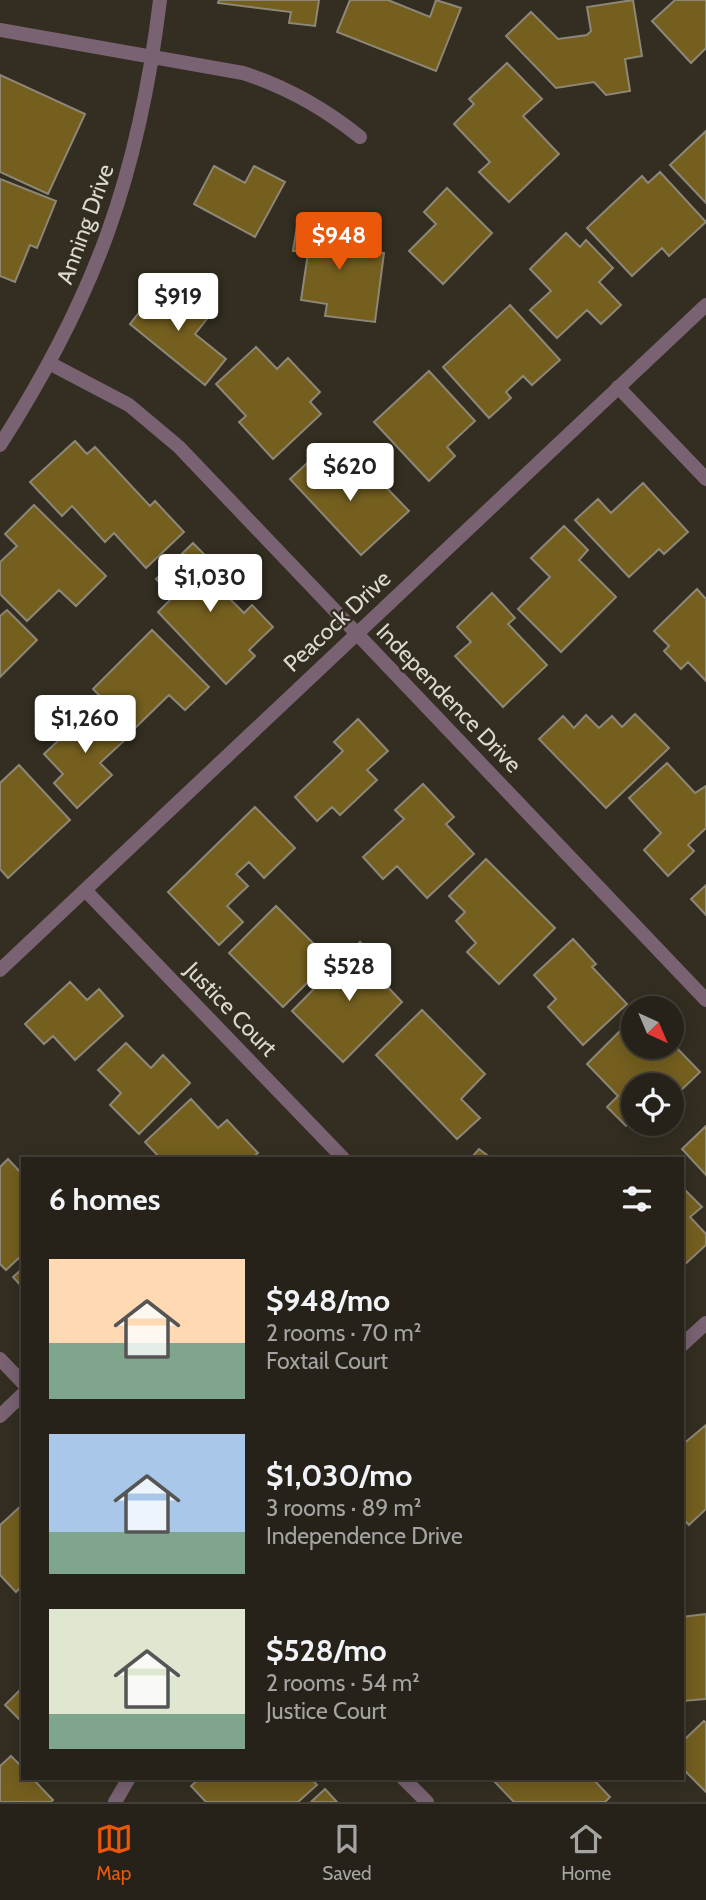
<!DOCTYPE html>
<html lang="en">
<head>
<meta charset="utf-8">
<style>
	:root { --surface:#262219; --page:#322f26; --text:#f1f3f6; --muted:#a4a4a2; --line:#423f38; --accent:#ea580c }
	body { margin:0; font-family:Cabin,sans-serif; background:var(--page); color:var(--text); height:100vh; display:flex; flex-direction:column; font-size:26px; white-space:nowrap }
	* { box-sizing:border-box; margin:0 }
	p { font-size:23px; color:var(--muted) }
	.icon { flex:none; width:38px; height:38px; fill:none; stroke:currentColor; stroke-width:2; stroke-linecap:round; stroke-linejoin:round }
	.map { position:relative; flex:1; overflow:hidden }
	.panel { position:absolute; left:21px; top:1157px; width:663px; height:623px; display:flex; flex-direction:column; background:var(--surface); border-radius:0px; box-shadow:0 4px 18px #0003,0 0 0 2px var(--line) }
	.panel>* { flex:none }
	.needle { width:46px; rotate:136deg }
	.tools { position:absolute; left:621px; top:996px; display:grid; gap:14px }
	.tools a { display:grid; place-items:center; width:63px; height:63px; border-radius:50%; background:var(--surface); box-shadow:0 4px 18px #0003,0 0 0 2px var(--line); font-size:35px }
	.price { position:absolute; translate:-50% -60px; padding:0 16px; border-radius:7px; background:#fff; color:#222; font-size:23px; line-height:46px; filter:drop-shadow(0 2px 4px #0008) }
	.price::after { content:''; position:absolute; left:50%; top:42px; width:21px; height:16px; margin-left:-10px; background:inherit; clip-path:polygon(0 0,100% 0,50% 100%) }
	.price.current { background:var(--accent); color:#fff }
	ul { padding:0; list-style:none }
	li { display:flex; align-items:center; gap:21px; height:175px; padding:0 28px }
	li span { display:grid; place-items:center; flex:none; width:196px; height:140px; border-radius:0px; color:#555 }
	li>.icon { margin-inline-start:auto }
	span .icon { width:84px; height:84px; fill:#fffc; stroke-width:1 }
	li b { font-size:30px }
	h2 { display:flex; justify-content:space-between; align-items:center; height:84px; padding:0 28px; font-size:30px }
	.dock { display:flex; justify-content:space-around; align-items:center; height:98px; border-top:2px solid var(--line); background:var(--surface); font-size:19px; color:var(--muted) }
	.dock a { display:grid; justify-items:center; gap:4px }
	.dock .current { color:var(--accent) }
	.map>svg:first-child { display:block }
</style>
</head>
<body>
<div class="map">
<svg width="706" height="1802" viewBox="0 0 706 1802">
	<rect width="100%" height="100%" fill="#332e21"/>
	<path fill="#745f1f" stroke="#8d8778" stroke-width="2" d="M 219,0 L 319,0 L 315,26 L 289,23 L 291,12 L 218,3 Z
		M 350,0 L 388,0 L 430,17 L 436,0 L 461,8 L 436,71 L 337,32 Z
		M 633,0 L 642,56 L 625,59 L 630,91 L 606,95 L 594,82 L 556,88 L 506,36 L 531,12 L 558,39 L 587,35 L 591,31 L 587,7 Z
		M 675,0 L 706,0 L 706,48 L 691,63 L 652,21 Z
		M 507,63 L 542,99 L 523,116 L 559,154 L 509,202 L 479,172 L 490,162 L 454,124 L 474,104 L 469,99 Z
		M 0,75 L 85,114 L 48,194 L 0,172 Z
		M 706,131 L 706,203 L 670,165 Z
		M 214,166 L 245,183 L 254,166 L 285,182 L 255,237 L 194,204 Z
		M 660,172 L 706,222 L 669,256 L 662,248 L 632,276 L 587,228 L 642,176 L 648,183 Z
		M 0,179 L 56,201 L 37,248 L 30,245 L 15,282 L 0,276 Z
		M 447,188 L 492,233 L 443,284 L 409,251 L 436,224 L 424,212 Z
		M 298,219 L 344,225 L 341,247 L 384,253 L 375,322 L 325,316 L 327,304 L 301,300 L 308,253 L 293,251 Z
		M 566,233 L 580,247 L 586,240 L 613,268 L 599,282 L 621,305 L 601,324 L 587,310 L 557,338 L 530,310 L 551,291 L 530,269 Z
		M 162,283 L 207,319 L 195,334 L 226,359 L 205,385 L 130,324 Z
		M 510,305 L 560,360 L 532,385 L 523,376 L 506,392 L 511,398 L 489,418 L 443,367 Z
		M 256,347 L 277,369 L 288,358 L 320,392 L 310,402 L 321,414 L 273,459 L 239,422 L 246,416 L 216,384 Z
		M 429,371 L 475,421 L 447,447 L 455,456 L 429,481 L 374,422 Z
		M 75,441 L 87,454 L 95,447 L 150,506 L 155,501 L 184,532 L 146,568 L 114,533 L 105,542 L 72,506 L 62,516 L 30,482 Z
		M 318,453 L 350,487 L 363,474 L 376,488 L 381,482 L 409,511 L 361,555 L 290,479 Z
		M 643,483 L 688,532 L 664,554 L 659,549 L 629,577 L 575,520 L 598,499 L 611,513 Z
		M 34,505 L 106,576 L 76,606 L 59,590 L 27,621 L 0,594 L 0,562 L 17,546 L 5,534 Z
		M 564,526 L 588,550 L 579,560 L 616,597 L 561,652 L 518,609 L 550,577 L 531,558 Z
		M 193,543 L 230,581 L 221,590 L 244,613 L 252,605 L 273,627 L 249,650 L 255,656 L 226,684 L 158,612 L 173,597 L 156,579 Z
		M 697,589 L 706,599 L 706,681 L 688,662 L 681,669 L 664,651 L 669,646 L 654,631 Z
		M 492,593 L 515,618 L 508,624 L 547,665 L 503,707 L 455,656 L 471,642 L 457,627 Z
		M 7,610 L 37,640 L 0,677 L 0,616 Z
		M 152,630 L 209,687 L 185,710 L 169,695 L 133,730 L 93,689 Z
		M 96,705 L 127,738 L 100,763 L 112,775 L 77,808 L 54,783 L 63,774 L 44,754 Z
		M 635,714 L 669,748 L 606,808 L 539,739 L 563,716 L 574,728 L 586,715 L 599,728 L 612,716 L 622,727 Z
		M 358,719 L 388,751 L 367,770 L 377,780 L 340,815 L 332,807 L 317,821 L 295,797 L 343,751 L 334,742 Z
		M 667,763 L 695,793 L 706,786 L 706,828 L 688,845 L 694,851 L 668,876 L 644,850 L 661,833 L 629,798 Z
		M 19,765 L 70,820 L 8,878 L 0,869 L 0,783 Z
		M 423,784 L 454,817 L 446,824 L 474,854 L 427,898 L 397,866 L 383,879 L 363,857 L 404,819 L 395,810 Z
		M 255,807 L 295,848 L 264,878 L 249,862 L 236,874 L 248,886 L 227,906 L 243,922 L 219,945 L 168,892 Z
		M 486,859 L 555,928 L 499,984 L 467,952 L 476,943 L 456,921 L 465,912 L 449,896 Z
		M 706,885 L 706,915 L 691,899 Z
		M 276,906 L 330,960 L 283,1007 L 229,953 Z
		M 573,939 L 596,964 L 592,967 L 627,1004 L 583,1045 L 548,1007 L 556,999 L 534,975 Z
		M 360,942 L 390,973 L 382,981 L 402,1002 L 343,1062 L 292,1011 Z
		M 70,982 L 87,1000 L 99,989 L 123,1016 L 75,1060 L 53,1036 L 44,1044 L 25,1024 Z
		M 422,1010 L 485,1074 L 461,1099 L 480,1118 L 457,1139 L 376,1055 Z
		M 631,1020 L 634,1046 L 657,1046 L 660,1050 L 672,1046 L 672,1043 L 700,1072 L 672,1099 L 672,1085 L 634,1085 L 634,1119 L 626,1126 L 607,1107 L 618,1096 L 587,1064 Z
		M 126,1043 L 151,1068 L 163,1055 L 190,1083 L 139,1134 L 110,1105 L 121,1093 L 98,1070 Z
		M 191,1099 L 218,1128 L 227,1120 L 258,1153 L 252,1158 L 160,1158 L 145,1142 Z
		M 706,1126 L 706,1175 L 682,1149 Z
		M 479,1149 L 491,1158 L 471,1158 Z
		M 8,1159 L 23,1175 L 23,1254 L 6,1270 L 0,1264 L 0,1167 Z
		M 682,1187 L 702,1207 L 690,1217 L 706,1234 L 706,1245 L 682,1267 Z
		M 23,1268 L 23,1288 L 13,1277 Z
		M 706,1425 L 706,1509 L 689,1525 L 682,1518 L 682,1445 Z
		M 23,1504 L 23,1585 L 16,1592 L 0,1575 L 0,1525 Z
		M 706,1614 L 706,1699 L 682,1701 L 682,1617 Z
		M 23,1687 L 23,1723 L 5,1705 Z
		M 704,1721 L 706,1723 L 706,1792 L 682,1768 L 682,1742 Z
		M 11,1756 L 23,1768 L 23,1778 L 32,1778 L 53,1800 L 51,1802 L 0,1802 L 0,1766 Z
		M 200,1778 L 311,1778 L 317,1785 L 298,1802 L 206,1802 L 191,1786 Z
		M 491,1778 L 592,1778 L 610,1797 L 605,1802 L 514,1802 Z
		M 325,1789 L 337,1802 L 311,1802 Z"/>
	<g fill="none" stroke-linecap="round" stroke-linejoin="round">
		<path stroke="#796272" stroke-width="14" d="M 0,30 L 243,73 C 287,87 324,108 360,137
			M 51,364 L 129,405 L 179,447 L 706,1000
			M 618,387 L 706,479
			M 0,445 C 95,297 139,175 160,0
			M 85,890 L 343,1158
			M 0,970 L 706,305
			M 682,1345 L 706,1323
			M 0,1359 L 23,1383
			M 0,1416 L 23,1394
			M 403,1778 L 427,1802
			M 115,1802 L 129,1778"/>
	</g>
	<g text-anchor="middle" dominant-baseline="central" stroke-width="5" stroke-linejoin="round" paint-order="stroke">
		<g font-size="23" fill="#dcd9d0" stroke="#332e21">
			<text transform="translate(85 224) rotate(-70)">Anning Drive</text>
			<text transform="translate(337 621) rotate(-43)">Peacock Drive</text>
			<text transform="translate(449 698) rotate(46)">Independence Drive</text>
			<text transform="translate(231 1009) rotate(46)">Justice Court</text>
		</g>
	</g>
</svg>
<div class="tools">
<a><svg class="needle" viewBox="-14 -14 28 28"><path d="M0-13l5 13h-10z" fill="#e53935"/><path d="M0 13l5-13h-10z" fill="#a4a4a2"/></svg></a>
<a><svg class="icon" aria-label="locate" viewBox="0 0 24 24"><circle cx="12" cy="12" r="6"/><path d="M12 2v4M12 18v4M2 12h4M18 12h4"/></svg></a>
</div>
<b class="price current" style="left:339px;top:272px">$948</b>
<b class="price" style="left:178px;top:333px">$919</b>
<b class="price" style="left:350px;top:503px">$620</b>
<b class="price" style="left:210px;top:614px">$1,030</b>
<b class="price" style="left:85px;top:755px">$1,260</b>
<b class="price" style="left:349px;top:1003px">$528</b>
<section class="panel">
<h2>6 homes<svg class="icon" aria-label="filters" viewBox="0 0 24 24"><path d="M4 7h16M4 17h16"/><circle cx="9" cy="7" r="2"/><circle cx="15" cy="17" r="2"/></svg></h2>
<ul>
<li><span style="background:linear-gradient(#ffd9b3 60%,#7fa58c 0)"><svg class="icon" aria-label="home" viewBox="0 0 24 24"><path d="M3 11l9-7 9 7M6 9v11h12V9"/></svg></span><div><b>$948/mo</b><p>2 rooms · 70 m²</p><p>Foxtail Court</p></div></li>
<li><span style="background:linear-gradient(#a9c7e8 70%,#7fa58c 0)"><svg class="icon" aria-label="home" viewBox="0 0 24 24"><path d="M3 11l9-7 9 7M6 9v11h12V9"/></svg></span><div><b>$1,030/mo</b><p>3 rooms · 89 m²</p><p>Independence Drive</p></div></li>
<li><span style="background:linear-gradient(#dfe7d0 75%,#7fa58c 0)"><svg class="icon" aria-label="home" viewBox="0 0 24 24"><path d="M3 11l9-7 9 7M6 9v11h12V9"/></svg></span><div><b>$528/mo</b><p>2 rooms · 54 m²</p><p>Justice Court</p></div></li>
</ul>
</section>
</div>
<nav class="dock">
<a class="current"><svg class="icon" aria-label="map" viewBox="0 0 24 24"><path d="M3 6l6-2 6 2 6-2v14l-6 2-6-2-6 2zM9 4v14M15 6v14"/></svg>Map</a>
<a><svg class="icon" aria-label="saved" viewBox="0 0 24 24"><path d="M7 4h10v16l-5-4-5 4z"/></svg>Saved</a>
<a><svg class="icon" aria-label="home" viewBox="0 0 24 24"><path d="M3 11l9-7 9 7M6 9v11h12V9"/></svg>Home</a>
</nav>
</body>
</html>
